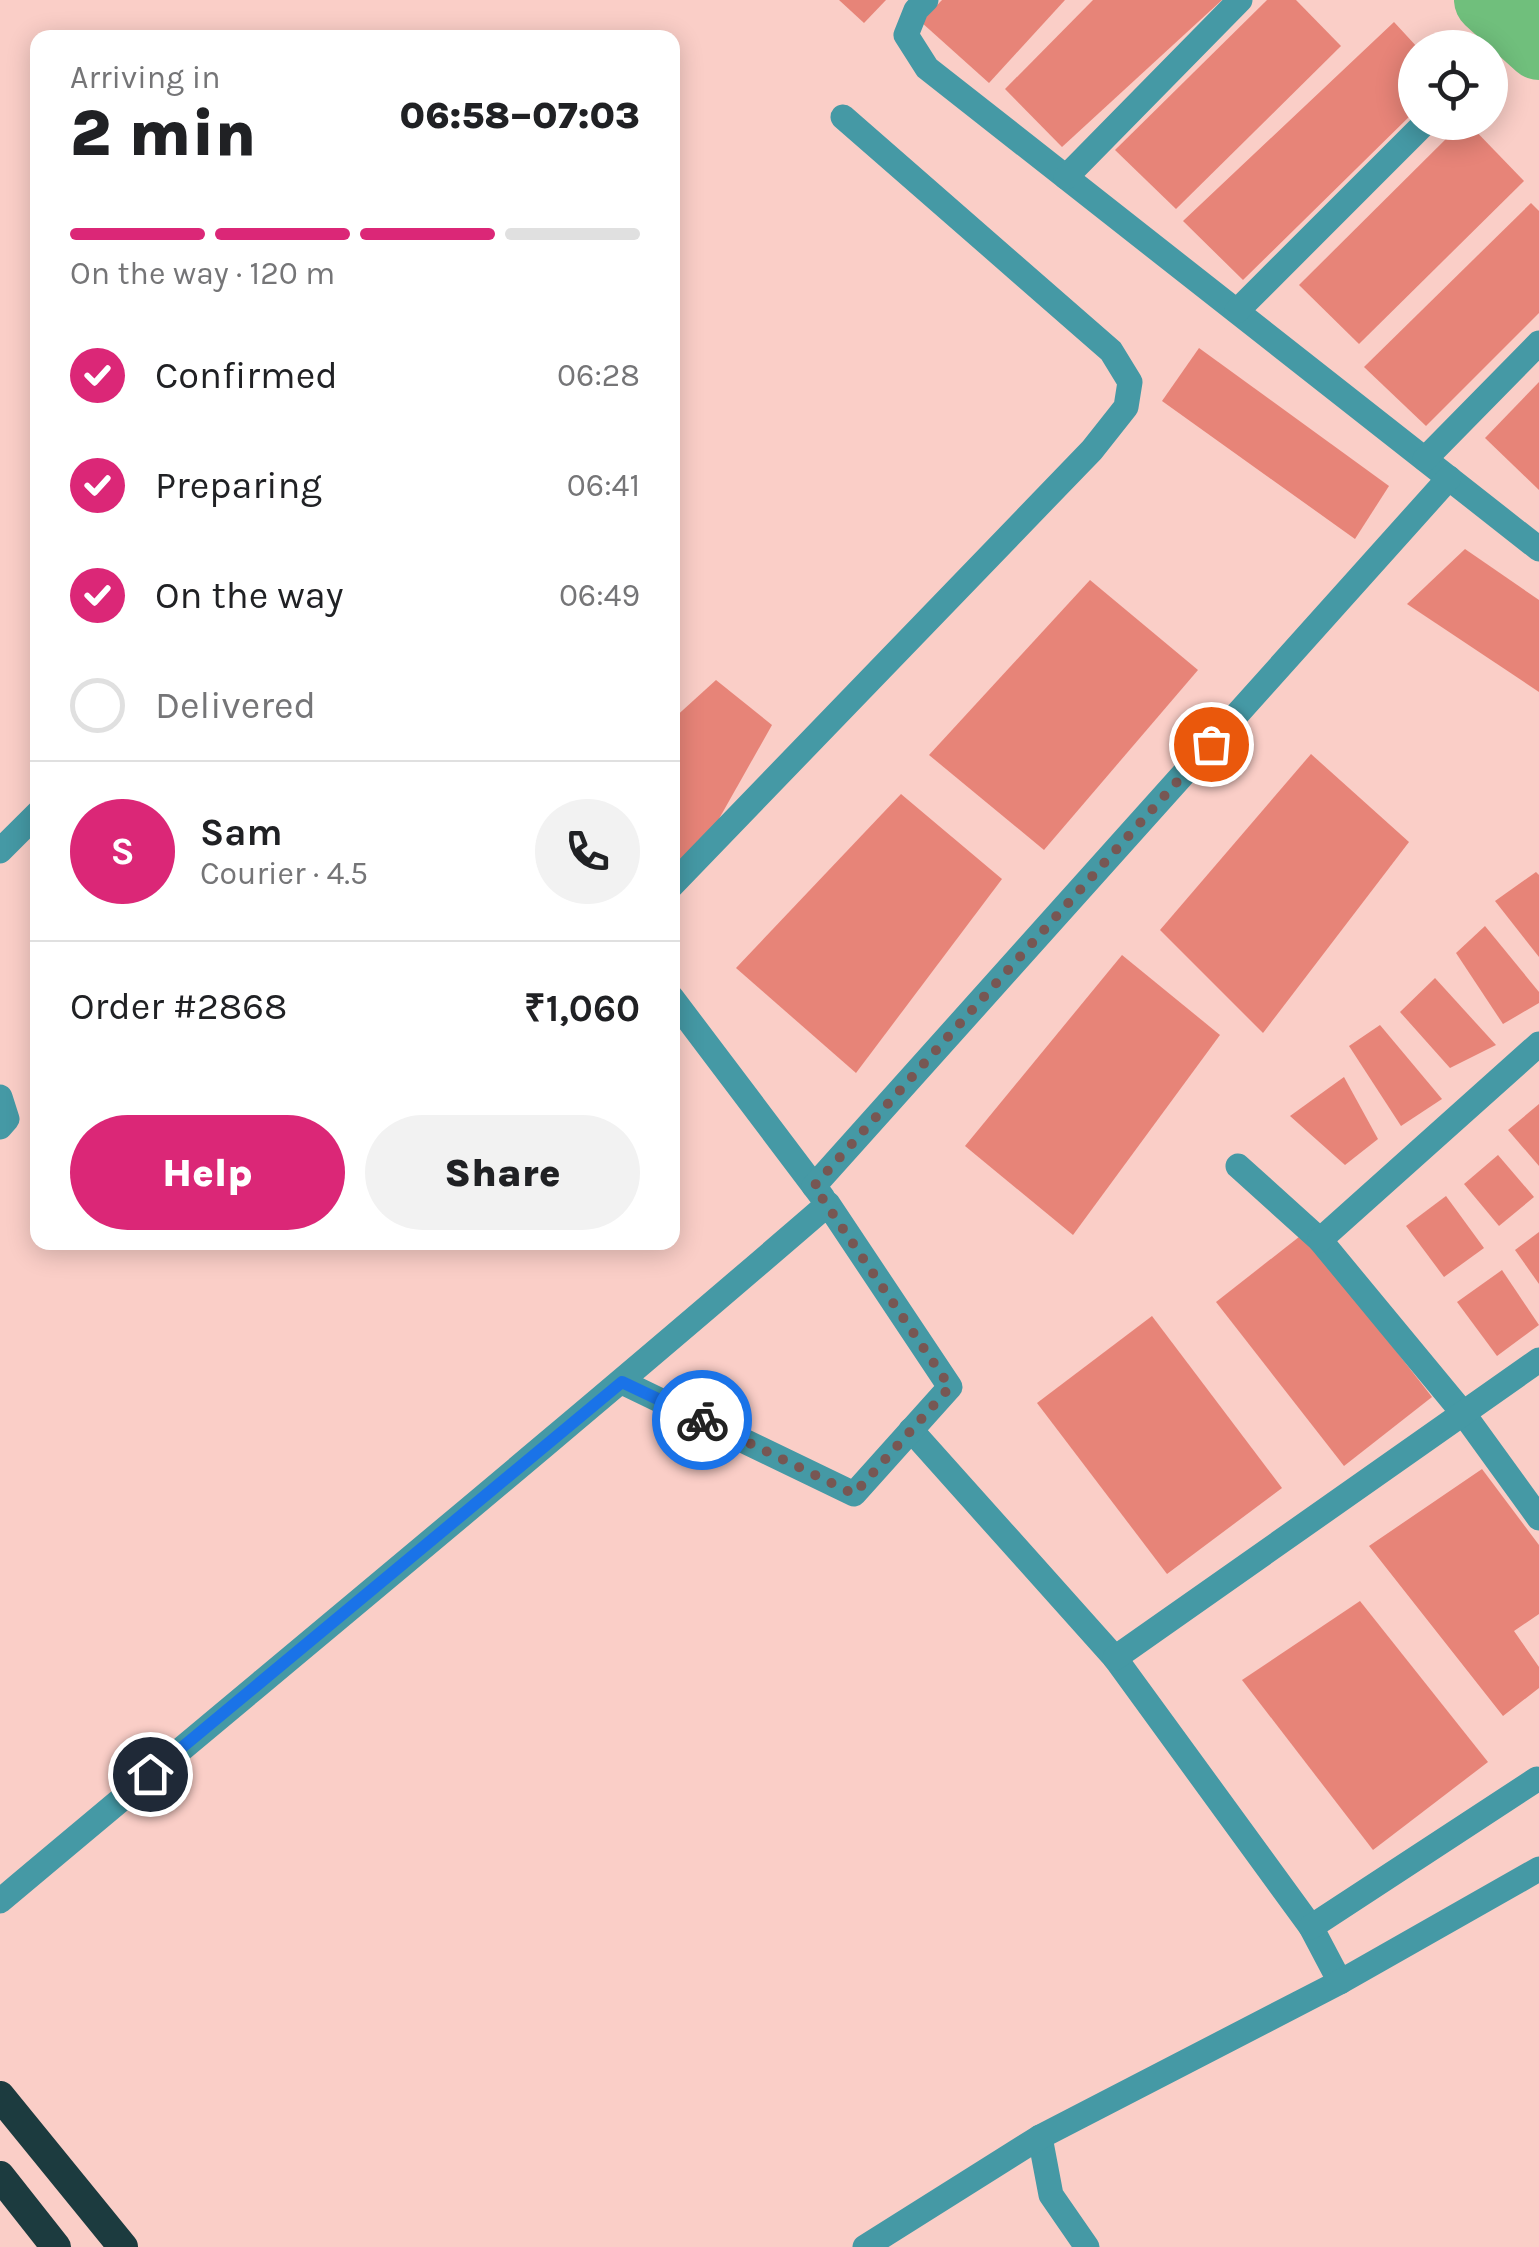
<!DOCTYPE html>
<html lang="en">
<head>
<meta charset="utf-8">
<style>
  body { margin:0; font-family:Karla,sans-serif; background:#f2f2f2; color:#202124; height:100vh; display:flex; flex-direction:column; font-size:38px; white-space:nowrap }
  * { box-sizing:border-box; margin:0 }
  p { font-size:32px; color:#757577 }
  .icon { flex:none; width:55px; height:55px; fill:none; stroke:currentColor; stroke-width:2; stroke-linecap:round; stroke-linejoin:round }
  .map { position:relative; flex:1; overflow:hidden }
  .details { position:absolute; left:30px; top:30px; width:650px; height:1220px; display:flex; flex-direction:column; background:#fff; border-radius:20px; box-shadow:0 5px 25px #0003 }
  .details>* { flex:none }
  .fabs { position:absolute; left:1398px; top:30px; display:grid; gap:20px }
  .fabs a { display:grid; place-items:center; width:110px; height:110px; border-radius:50%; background:#fff; box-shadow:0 5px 25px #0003; font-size:50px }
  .pin { position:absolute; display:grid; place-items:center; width:85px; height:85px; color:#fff; margin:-42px; border:5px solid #fff; border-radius:50%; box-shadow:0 2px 10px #0007 }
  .courier { position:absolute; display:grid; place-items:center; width:100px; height:100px; margin:-50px; border:8px solid #1a73e8; border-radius:50%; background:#fff; color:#222; box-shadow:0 2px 12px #0007 }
  .summary em { font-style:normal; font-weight:800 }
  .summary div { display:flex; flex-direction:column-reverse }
  .summary { display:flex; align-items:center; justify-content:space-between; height:170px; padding:0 40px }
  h1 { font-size:65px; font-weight:800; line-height:75px }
  .bar { display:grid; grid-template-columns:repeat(4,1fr); gap:15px 10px; align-content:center; height:120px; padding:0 40px }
  .bar i { height:12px; border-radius:8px; background:#e0e0e0 }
  .bar .active { background:#db2777 }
  .bar p { grid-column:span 4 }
  .line { display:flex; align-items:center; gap:25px; padding:0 40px; border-top:2px solid #e0e0e0 }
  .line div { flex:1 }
  .round { display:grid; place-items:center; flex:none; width:105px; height:105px; border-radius:52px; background:#f2f2f2 }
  ol { padding:0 40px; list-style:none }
  li { display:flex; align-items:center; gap:30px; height:110px }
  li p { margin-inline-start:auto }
  li .icon { padding:10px; border-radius:50%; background:#db2777; color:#fff; stroke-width:4 }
  li:last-child { color:#757577 }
  li i { width:55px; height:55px; border:5px solid #e0e0e0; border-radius:50% }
  .primary-button { display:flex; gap:20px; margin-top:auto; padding:20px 40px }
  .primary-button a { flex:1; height:115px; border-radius:60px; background:#db2777; color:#fff; font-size:40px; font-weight:800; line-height:115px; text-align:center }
  .primary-button a+a { background:#f2f2f2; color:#202124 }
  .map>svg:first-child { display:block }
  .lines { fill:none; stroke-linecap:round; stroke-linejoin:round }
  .river { stroke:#70bf7c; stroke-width:68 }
  .building { fill:#e78478 }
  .minor { stroke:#4599a5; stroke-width:25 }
  .highway { stroke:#1c3b3f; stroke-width:30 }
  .done { stroke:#775753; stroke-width:10; stroke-dasharray:0 18 }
  .route { stroke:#1a73e8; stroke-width:12 }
</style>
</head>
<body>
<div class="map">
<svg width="1539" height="2247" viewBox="0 0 1539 2247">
  <rect width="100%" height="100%" fill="#facec7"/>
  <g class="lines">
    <path class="river" d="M1488,0l51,46"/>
  </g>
  <g class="building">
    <path d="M839,0h47l-22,23z"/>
    <path d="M942,0h123l-76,83 -68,-61z"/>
    <path d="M1093,0h129l-160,147 -57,-58z"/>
    <path d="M1267,0h29l45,46 -165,163 -61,-59z"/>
    <path d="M1394,22l24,26h-3v63l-172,169 -60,-59z"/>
    <path d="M1463,122h4l57,59 -165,163 -60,-59z"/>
    <path d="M1531,203l8,8v102l-113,113 -62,-59z"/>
    <path d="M1199,348l190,138 -34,53 -193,-138z"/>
    <path d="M1539,382v108l-54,-52z"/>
    <path d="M1465,549l74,51v92l-132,-88z"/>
    <path d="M1090,580l108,90 -154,180 -115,-95z"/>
    <path d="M716,680l56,45 -100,177v-182z"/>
    <path d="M1311,754l98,88 -146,191 -103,-103z"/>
    <path d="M901,794l101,85 -146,194 -120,-105z"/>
    <path d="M1536,872l3,3v82l-44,-56z"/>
    <path d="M1485,926l54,66v11l-36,21 -47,-71z"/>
    <path d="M1122,955l98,80 -147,200 -108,-89z"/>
    <path d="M1435,978l61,67 -46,23 -50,-56z"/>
    <path d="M1380,1025l62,74 -41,27 -52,-80z"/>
    <path d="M1344,1077l34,62 -33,26 -55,-49z"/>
    <path d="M1539,1104v62l-31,-36z"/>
    <path d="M1498,1155l36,42 -35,29 -35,-42z"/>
    <path d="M1446,1196l38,52 -40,29 -38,-51z"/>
    <path d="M1539,1232v52l-24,-34z"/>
    <path d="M1304,1233l128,164 -88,69 -128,-164z"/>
    <path d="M1502,1270l37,55 -42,31 -40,-54z"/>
    <path d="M1152,1316l130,172 -115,86 -130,-171z"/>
    <path d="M1482,1469l57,76v69l-25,17 25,36v21l-36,28 -134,-170z"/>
    <path d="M1360,1601l128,161 -115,88 -131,-170z"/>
  </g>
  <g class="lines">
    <g class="minor">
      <path d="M926,0l-10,10 -10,25 21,33 612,481"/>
      <path d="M1066,177l174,-177"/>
      <path d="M1237,311l189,-189"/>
      <path d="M1425,459l114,-116"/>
      <path d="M0,851l38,-38"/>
      <path d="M672,885l420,-435 34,-43 4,-25 -19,-31 -268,-234"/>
      <path d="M672,998l151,200"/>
      <path d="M0,1097l7,22 -7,8"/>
      <path d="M1238,1166l82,74 143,173 76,105"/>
      <path d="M814,1186l635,-708"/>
      <path d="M1320,1240l219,-196"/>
      <path d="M911,1430l204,228 196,269 29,55"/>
      <path d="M1115,1658l424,-298"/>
      <path d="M0,1901c276,-232 555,-461 828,-697l122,183 -96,107 -232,-112"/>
      <path d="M1311,1927l226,-148"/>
      <path d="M1040,2137l11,58 36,52"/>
      <path d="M865,2247l175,-110 300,-155 199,-113"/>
    </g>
    <g class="highway">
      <path d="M0,2096l123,151"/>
      <path d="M0,2176l56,71"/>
    </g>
  </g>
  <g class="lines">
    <path class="done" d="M702,1420l152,74 96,-107 -136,-201 397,-442"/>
    <path class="route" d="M150,1774l472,-392 80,38"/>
  </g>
</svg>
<div class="fabs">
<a><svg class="icon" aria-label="locate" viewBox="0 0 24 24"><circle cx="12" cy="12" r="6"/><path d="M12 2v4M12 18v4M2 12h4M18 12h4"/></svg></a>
</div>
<div class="pin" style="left:1211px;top:744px;background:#ea580c"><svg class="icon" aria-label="bag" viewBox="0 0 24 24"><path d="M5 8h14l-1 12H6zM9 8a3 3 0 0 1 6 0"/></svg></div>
<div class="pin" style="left:150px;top:1774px;background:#1f2937"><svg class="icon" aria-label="home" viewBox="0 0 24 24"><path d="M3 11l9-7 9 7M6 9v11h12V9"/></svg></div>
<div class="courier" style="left:702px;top:1420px"><svg class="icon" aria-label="bike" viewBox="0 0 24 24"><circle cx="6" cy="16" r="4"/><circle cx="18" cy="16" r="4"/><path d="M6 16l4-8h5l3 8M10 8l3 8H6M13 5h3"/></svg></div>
<section class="details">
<div class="summary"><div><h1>2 min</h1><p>Arriving in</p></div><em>06:58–07:03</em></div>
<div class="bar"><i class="active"></i><i class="active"></i><i class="active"></i><i></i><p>On the way · 120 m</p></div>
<ol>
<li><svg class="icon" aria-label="check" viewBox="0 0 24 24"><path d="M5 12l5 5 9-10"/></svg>Confirmed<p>06:28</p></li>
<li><svg class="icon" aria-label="check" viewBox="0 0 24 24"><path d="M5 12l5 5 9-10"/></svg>Preparing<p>06:41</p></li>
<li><svg class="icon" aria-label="check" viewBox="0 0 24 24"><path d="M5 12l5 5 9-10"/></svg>On the way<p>06:49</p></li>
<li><i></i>Delivered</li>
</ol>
<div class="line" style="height:180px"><b class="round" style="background:#db2777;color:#fff">S</b><div><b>Sam</b><p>Courier · 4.5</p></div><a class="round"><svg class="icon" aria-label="phone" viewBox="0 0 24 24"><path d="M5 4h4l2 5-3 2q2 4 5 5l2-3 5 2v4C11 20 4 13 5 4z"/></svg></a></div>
<div class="line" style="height:130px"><div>Order #2868</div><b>₹1,060</b></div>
<div class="primary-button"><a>Help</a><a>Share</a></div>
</section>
</div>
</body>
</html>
